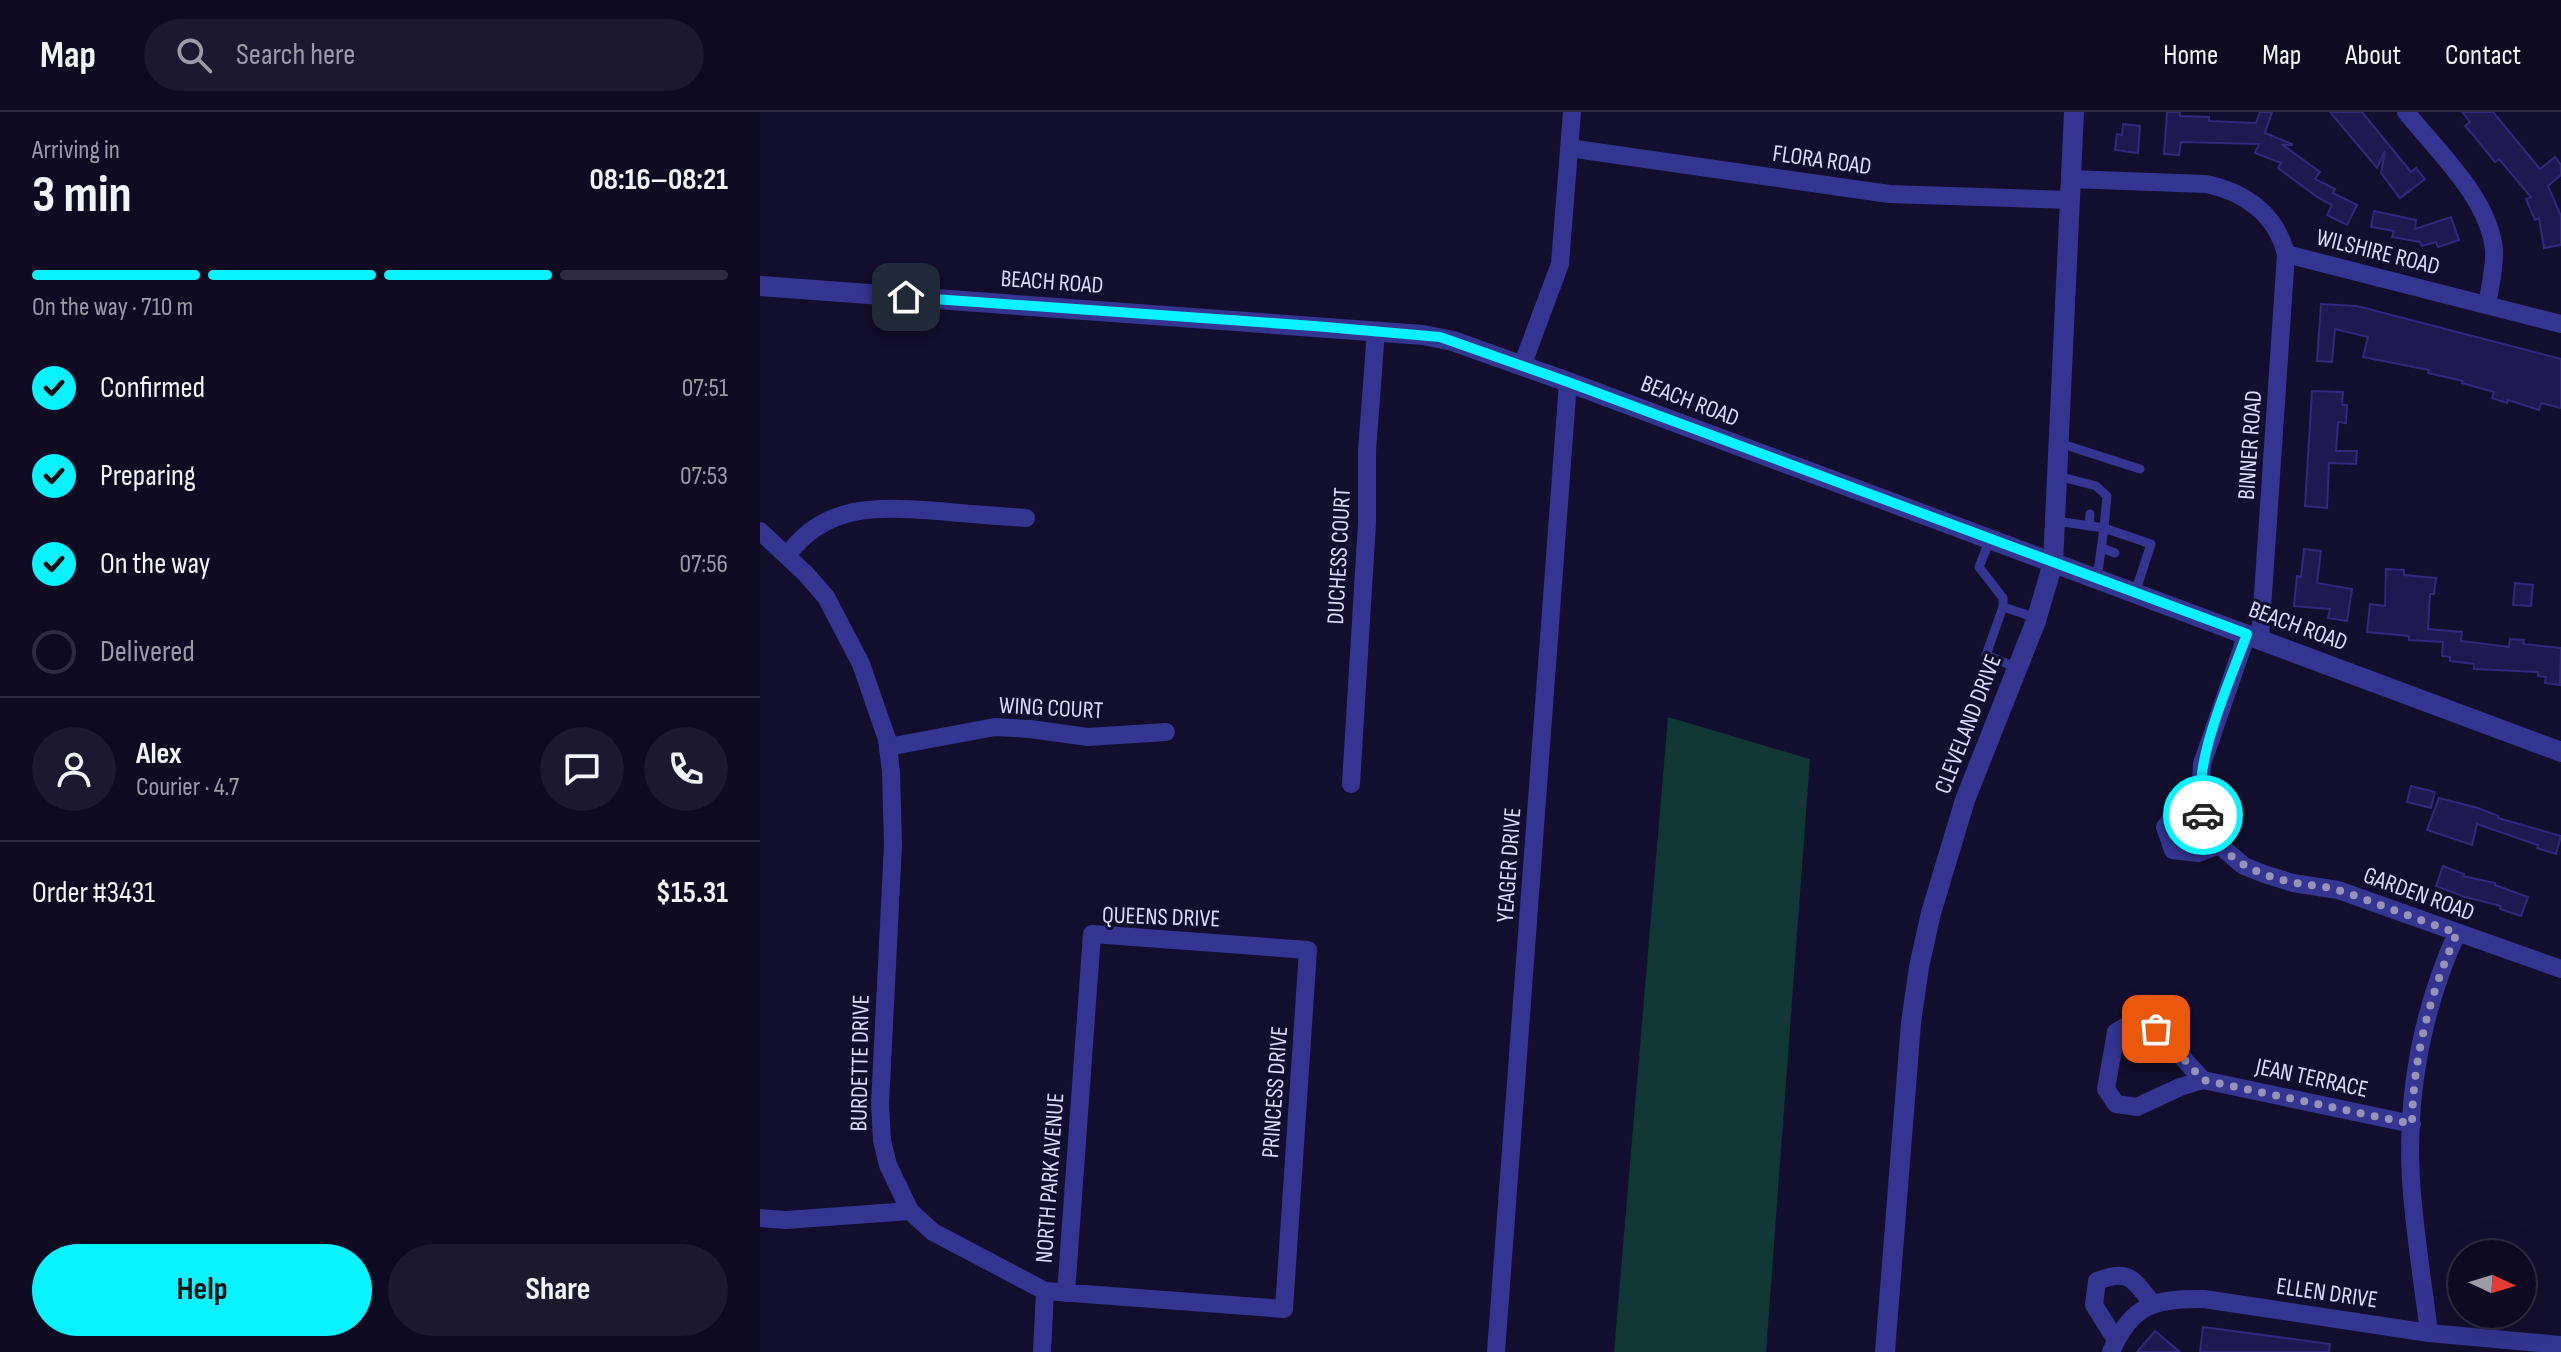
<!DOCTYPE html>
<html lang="en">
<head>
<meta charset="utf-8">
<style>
  body { margin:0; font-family:"Sofia Sans Condensed",sans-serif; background:#1c182f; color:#f1f3f6; height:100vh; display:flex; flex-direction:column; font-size:30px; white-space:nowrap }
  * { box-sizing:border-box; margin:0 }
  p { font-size:26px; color:#9b9aa5 }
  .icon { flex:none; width:44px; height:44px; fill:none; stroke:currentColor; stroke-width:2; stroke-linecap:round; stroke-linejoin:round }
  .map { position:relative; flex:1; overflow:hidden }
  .side { display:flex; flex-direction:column; background:#0e0a22; width:760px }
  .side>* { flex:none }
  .needle { width:52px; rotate:94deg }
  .tools { position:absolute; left:1688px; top:1128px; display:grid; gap:16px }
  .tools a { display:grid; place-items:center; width:88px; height:88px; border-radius:50%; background:#0e0a22; box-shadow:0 8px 32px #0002,0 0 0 2px #2e2b40; font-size:40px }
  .pin { position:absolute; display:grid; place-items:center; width:68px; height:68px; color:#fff; margin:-34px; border-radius:16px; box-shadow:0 4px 12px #0006 }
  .courier { position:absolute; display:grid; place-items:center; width:80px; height:80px; margin:-40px; border:6px solid #06f3ff; border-radius:50%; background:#fff; color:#222; box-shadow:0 2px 10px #0007 }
  .headline em { font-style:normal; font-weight:700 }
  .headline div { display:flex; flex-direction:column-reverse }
  .headline { display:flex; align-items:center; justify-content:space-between; height:136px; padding:0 32px }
  h1 { font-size:52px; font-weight:700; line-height:60px }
  .bar { display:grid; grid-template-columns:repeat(4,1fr); gap:12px 8px; align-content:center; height:96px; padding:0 32px }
  .bar i { height:10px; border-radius:6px; background:#2e2b40 }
  .bar .selected { background:#06f3ff }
  .bar p { grid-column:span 4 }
  .line { display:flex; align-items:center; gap:20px; padding:0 32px; border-top:2px solid #2e2b40 }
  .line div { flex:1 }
  .round { display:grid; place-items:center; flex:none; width:84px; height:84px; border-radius:42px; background:#1c182f }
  ol { padding:0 32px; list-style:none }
  li { display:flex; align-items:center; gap:24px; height:88px }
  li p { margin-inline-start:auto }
  li .icon { padding:8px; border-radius:50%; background:#06f3ff; color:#111; stroke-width:4 }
  li:last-child { color:#9b9aa5 }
  li i { width:44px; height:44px; border:4px solid #2e2b40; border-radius:50% }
  .action { display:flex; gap:16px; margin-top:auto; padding:16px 32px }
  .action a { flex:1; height:92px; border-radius:48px; background:#06f3ff; color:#111; font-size:32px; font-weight:700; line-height:92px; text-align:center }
  .action a+a { background:#1c182f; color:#f1f3f6 }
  header { display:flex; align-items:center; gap:48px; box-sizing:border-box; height:112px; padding:0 40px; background:#0e0a22; border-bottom:2px solid #2e2b40 }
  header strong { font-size:38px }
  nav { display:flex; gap:44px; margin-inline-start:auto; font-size:28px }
  .search { width:560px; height:72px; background:#1c182f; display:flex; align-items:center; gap:20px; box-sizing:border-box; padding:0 28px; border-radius:44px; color:#9b9aa5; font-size:30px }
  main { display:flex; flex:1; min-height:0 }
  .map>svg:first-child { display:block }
  .green { fill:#103734 }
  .building { fill:#201850; stroke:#34277e; stroke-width:2 }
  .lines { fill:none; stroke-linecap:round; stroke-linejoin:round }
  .service { stroke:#343591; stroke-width:9 }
  .minor { stroke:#343591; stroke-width:18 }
  .tertiary { stroke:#343591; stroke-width:20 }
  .done { stroke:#9593b6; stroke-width:8; stroke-dasharray:0 14.4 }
  .route { stroke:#06f3ff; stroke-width:10 }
  .labels { text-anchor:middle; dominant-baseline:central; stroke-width:6; stroke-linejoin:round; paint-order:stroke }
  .street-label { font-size:24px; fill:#dcdaff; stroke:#120e2d }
</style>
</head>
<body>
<header>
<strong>Map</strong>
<div class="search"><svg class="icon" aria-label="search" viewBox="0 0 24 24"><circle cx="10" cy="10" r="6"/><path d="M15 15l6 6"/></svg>Search here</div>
<nav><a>Home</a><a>Map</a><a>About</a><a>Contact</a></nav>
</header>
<main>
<section class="side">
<div class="headline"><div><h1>3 min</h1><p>Arriving in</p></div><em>08:16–08:21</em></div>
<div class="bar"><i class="selected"></i><i class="selected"></i><i class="selected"></i><i></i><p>On the way · 710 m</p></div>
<ol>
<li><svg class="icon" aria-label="check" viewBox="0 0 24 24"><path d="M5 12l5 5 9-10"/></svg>Confirmed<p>07:51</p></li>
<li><svg class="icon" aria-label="check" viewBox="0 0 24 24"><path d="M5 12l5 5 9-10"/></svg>Preparing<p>07:53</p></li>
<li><svg class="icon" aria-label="check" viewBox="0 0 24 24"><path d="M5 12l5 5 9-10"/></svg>On the way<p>07:56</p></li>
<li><i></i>Delivered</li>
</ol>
<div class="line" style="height:144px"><a class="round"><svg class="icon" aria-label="person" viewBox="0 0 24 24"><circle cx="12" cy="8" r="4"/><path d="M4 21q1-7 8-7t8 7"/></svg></a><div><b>Alex</b><p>Courier · 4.7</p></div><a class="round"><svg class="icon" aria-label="chat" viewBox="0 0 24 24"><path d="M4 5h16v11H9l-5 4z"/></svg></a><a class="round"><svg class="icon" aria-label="phone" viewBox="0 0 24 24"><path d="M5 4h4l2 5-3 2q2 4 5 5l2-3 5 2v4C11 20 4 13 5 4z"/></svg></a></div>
<div class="line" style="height:104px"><div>Order #3431</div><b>$15.31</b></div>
<div class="action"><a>Help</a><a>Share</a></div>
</section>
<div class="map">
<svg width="1801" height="1240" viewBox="0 0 1801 1240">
  <rect width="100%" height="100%" fill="#120e2d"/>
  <path class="green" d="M908,605l142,42 -44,593h-152z"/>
  <g class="building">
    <path d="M1407,0h13v4l29,1v4l47,2 4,-11h12l-7,21 27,11v1h-9l37,27 -5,7 20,10 -2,4 24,12 -10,20 -20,-10 5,-10 -15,-8 -39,-29 3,-5 -26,-10 4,-9 -78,-2 -2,13 -15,-1z"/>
    <path d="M1570,0h32l49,60 5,-4 9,11 -25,19 -19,-25 4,-22 -8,17z"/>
    <path d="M1702,0h31l47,57 15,-12 6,8v10l-13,11 13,30v29l-17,3 -5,-30 -4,2 -9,-21 5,-2 -32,-38 -4,3 -21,-26 -9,-10 5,-4z"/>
    <path d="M1363,12l17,2 -2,27 -23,-3 2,-16 5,1z"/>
    <path d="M1614,99l42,9 -1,9 36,-12 8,23 -21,7 -2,-5 -14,4 -2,-4 -28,-5 2,-6 -23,-4z"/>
    <path d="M1561,192l36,2 204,53v49l-20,-5 -2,7 -31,-10 -1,3 -15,-5 2,-6 -32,-9 1,-2 -35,-8 1,-3 -66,-13 5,-20 -33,-8 -3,33 -15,-1z"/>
    <path d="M1552,279l31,1 -1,13h5l-1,18 -8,-1 -2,29h21l-1,13 -27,-1 -2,45 -22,-2z"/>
    <path d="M1544,437l17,2 -4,32 35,6 -5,32 -19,-3 2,-9 -36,-3 3,-30 4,1z"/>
    <path d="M1626,457l18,1v5l32,3 -2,16h-4l-2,35 34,3 -1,9 48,6 1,-8 14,1 -1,4 38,4 -1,37 -15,-2 1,-6 -8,-1v-4l-64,-3v-5l-24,-3v-4l-8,-1 1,-14 -34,-2v-4l-42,-4 3,-28 15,2z"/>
    <path d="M1755,471l18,2 -2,21 -18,-1z"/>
    <path d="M1651,674l24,6 -4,16 -24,-6z"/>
    <path d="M1679,686l39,10 21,8 -1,2 63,18 -5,18 -19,-6 1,-3 -61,-21 -5,21 -45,-15z"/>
    <path d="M1683,754l21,8 -1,2 32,7v2l33,12 -7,19 -21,-7 1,-3 -36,-9 -29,-11z"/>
    <path d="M1443,1215l127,17 -1,8h-129z"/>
    <path d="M1395,1219l25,21h-43z"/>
  </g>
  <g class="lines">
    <g class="service">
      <path d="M1299,331l81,26"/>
      <path d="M1296,409l48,7 3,-32 -11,-10 -38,-10"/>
      <path d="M1329,414l1,-12"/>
      <path d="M1230,427l-11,28 24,31v9l-17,48 32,13"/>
      <path d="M1342,436l13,5"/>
      <path d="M1337,467l7,-51 47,16 -16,49"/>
      <path d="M1243,495l34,11"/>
    </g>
    <g class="minor">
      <path d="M1646,0c31,39 83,86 88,138 1,17 -4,37 -7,55"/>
      <path d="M809,36l320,46 180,6"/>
      <path d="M1310,67l136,5c39,8 70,30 80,70l275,70"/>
      <path d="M762,254l38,-102 12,-152"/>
      <path d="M0,419l45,42 21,24 35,67 26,75 4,33 2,73 -13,259 2,36 6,25 22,46 23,21 112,59 239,18 24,-359 -216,-16 -26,359"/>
      <path d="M27,444c38,-54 93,-49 152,-45 29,3 58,5 87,7"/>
      <path d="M1487,522l-45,130 -2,38 5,20 14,23 25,21 20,8 29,9 45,7 223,79"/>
      <path d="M1500,527l26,-385"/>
      <path d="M128,635l107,-20 35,2 58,8 78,-5"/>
      <path d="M591,672l16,-261v-72l9,-120"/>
      <path d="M1440,690l-20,7 -15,18 8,23 25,3 21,-8"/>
      <path d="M1443,968l-23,7 -43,20 -21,-3 -10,-15 10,-57 19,-11 21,8 47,51 209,44"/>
      <path d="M0,1106l26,2 124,-9"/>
      <path d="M1669,1221c-6,-51 -15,-102 -18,-154 -5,-84 11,-169 46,-246"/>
      <path d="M1356,1228l-22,-35 3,-24c34,-13 36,-1 56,23"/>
      <path d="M282,1240l3,-61"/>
      <path d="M736,1240l72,-970"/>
      <path d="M1351,1240c20,-47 44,-54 93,-53l225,34 132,12"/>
    </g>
    <g class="tertiary">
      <path d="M0,174l663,49 30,6 115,41 993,370"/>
      <path d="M1125,1240l26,-329 8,-56 12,-54 34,-113 71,-179 17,-58 21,-451"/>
    </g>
  </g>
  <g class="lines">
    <path class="done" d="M1396,917l47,51 209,44c1,-67 18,-130 45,-191 -39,-13 -77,-29 -116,-42 -17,-6 -33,-5 -49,-9 -38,-7 -78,-28 -89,-67"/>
    <path class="route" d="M146,185l408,29 126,11 128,45 679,252c-17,48 -57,132 -44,181"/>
  </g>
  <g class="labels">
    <g class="street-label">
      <text transform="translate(1062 48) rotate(8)">FLORA ROAD</text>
      <text transform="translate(1618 140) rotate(14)">WILSHIRE ROAD</text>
      <text transform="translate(292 170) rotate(4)">BEACH ROAD</text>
      <text transform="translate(930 289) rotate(21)">BEACH ROAD</text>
      <text transform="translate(1490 333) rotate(-86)">BINNER ROAD</text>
      <text transform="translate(579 444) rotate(-87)">DUCHESS COURT</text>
      <text transform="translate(1538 514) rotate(20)">BEACH ROAD</text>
      <text transform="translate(291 596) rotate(3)">WING COURT</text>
      <text transform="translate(1208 612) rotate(-69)">CLEVELAND DRIVE</text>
      <text transform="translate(749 753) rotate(-86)">YEAGER DRIVE</text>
      <text transform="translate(1659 782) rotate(20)">GARDEN ROAD</text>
      <text transform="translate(401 805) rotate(2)">QUEENS DRIVE</text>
      <text transform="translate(100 951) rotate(-89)">BURDETTE DRIVE</text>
      <text transform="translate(1552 966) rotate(12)">JEAN TERRACE</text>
      <text transform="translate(515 980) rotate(-86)">PRINCESS DRIVE</text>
      <text transform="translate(290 1066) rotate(-86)">NORTH PARK AVENUE</text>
      <text transform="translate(1567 1181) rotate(8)">ELLEN DRIVE</text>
    </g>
  </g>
</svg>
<div class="tools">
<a><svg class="needle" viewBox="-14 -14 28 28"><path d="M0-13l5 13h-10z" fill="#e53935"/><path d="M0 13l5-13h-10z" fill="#9b9aa5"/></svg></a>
</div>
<div class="pin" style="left:1396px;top:917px;background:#ea580c"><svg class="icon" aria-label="bag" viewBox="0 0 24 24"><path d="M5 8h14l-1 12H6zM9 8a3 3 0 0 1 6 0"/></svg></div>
<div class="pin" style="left:146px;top:185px;background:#1f2937"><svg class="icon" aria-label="home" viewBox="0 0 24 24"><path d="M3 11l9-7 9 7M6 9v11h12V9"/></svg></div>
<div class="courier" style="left:1443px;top:703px"><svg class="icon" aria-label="car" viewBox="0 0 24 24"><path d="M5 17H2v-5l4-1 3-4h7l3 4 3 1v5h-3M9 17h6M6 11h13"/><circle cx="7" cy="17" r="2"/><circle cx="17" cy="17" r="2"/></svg></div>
</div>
</main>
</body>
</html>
